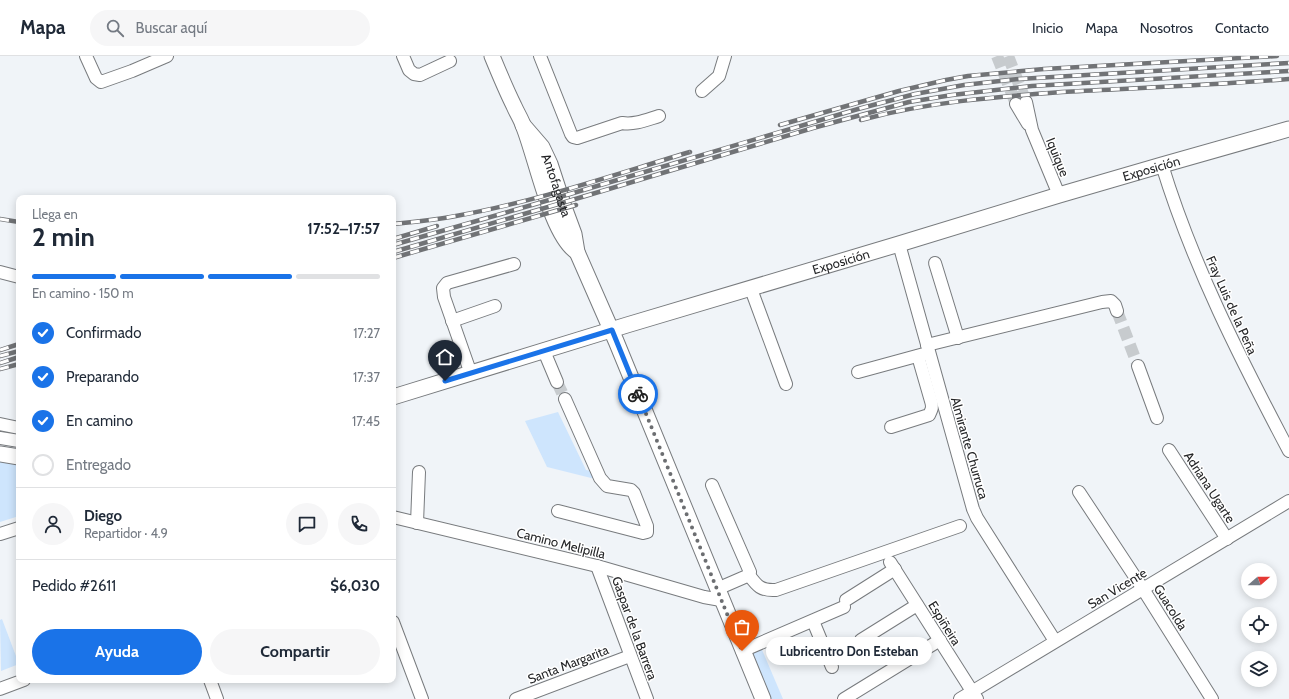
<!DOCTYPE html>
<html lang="es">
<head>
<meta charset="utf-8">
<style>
  body { margin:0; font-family:Cabin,sans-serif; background:#f6f6f7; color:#1f2937; height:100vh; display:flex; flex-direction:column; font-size:15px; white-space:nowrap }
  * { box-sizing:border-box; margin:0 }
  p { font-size:13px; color:#747a83 }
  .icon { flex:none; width:22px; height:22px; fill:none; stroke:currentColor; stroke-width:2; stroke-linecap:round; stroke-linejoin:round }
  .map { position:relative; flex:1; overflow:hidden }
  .sheet { position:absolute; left:16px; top:139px; width:380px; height:488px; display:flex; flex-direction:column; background:#fff; border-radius:8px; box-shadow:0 2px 10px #0003 }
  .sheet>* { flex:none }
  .needle { width:26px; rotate:70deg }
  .tools { position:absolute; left:1241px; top:507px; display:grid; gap:8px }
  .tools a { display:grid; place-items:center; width:36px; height:36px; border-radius:50%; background:#fff; box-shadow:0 2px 10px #0003; font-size:20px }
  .pin { position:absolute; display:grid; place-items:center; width:34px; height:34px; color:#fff; margin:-41px -17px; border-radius:50% 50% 50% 0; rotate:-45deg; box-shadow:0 0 4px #0007 }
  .pin .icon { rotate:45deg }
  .courier { position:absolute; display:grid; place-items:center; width:40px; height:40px; margin:-20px; border:3px solid #1a73e8; border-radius:50%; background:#fff; color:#222; box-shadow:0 1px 5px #0007 }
  .bubble { position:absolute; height:28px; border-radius:14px; background:#fff; box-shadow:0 2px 10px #0003; font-size:13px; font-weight:800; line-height:28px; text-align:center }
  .head em { font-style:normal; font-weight:800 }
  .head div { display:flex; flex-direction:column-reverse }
  .head { display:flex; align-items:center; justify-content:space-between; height:68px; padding:0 16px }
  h1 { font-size:26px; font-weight:800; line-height:30px }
  .bar { display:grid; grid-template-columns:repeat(4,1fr); gap:6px 4px; align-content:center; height:48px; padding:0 16px }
  .bar i { height:5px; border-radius:3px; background:#e0e1e3 }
  .bar .on { background:#1a73e8 }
  .bar p { grid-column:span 4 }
  .line { display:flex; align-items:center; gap:10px; padding:0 16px; border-top:1px solid #e0e1e3 }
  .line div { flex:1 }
  .round { display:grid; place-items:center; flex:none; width:42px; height:42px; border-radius:21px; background:#f6f6f7 }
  ol { padding:0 16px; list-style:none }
  li { display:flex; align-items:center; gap:12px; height:44px }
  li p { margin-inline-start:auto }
  li .icon { padding:4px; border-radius:50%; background:#1a73e8; color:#fff; stroke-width:4 }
  li:last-child { color:#747a83 }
  li i { width:22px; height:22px; border:2px solid #e0e1e3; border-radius:50% }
  .button { display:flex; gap:8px; margin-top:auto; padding:8px 16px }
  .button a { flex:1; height:46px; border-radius:24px; background:#1a73e8; color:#fff; font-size:16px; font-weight:800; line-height:46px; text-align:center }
  .button a+a { background:#f6f6f7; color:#1f2937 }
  header { display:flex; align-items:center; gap:24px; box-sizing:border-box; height:56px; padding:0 20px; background:#fff; border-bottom:1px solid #e0e1e3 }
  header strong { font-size:19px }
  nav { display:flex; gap:22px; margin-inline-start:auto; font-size:14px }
  .search { width:280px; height:36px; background:#f6f6f7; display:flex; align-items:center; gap:10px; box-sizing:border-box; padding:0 14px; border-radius:22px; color:#747a83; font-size:15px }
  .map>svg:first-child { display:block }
  .green { fill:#cee5fd }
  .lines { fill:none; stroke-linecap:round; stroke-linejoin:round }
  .minor-tunnel { stroke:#c7cbce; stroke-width:12; stroke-dasharray:12 6; stroke-linecap:butt }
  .minor-casing { stroke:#787b7e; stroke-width:14 }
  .major-casing { stroke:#787b7e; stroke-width:17 }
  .minor { stroke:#fff; stroke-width:12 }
  .major { stroke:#fff; stroke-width:15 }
  .rail-casing { stroke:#717376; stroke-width:4.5 }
  .rail { stroke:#fff; stroke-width:3; stroke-dasharray:9; stroke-linecap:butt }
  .done { stroke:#6c6e71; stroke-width:4; stroke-dasharray:0 7.2 }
  .route { stroke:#1a73e8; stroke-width:5 }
  .labels { text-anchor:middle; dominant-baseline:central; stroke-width:3; stroke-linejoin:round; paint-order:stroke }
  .street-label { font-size:13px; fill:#252628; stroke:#fff }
</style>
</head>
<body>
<header>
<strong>Mapa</strong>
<div class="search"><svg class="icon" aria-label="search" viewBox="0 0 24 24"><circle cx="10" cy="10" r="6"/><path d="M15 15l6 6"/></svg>Buscar aquí</div>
<nav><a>Inicio</a><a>Mapa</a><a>Nosotros</a><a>Contacto</a></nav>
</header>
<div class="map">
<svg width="1289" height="643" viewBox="0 0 1289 643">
  <rect width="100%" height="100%" fill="#f0f4f8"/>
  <g class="green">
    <path d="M558,356l28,58 6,1 3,8 -48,-12 -22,-46z"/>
    <path d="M0,404l19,3v53l-19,6z"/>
    <path d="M2,563l17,45 -18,7 -1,-51z"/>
    <path d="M760,589l23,54h-14l-20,-49z"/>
  </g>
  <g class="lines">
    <g class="minor-tunnel">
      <path d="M997,0l19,48"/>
      <path d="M1008,0l18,46"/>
      <path d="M1117,255l21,55"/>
      <path d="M557,326l8,17"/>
    </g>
    <defs>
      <g id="minor">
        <path d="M86,0l10,22 5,4 31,-11 35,-15"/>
        <path d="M403,0l6,14 5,4 6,1 30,-14"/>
        <path d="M540,0l31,78 2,3 4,1 45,-15c13,2 24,-3 37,-7"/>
        <path d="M702,35l17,-15 6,-20"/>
        <path d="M1026,46l6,28 27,65"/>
        <path d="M1016,48l12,20"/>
        <path d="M1162,109c31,101 78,193 127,286"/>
        <path d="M899,188l74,265 4,9 78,123"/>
        <path d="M935,207l23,75"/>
        <path d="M0,216l19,5"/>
        <path d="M751,233l35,95"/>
        <path d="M452,265l43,-15"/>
        <path d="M927,289l175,-43 9,-1 4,4 2,6"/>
        <path d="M544,295l13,31"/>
        <path d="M1138,310l19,52"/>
        <path d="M858,316l66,-18"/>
        <path d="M471,318l-27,-77 -1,-9 4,-5 67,-19"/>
        <path d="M0,368l19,4"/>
        <path d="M891,371l38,-12c3,-6 4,-8 2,-14l-13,-45"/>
        <path d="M0,382l19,3"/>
        <path d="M1169,394l58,89"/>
        <path d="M712,429l38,87 -3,4 -30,13"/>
        <path d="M1079,436l64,97 69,110"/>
        <path d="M558,455l85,22 4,-1v-6l-13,-33 -3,-3 -24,-4 -7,-8 -35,-79"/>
        <path d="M393,461l204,49 107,31 17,3"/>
        <path d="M417,467l2,-51"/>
        <path d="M0,478l19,-6"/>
        <path d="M890,506l87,137"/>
        <path d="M597,510l50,133"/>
        <path d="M749,519c8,11 12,16 27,15l184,-64"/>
        <path d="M846,544l49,-31"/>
        <path d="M813,565l19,46"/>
        <path d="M393,566l29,77"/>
        <path d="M861,584l56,-35"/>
        <path d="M742,595l102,-44"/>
        <path d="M210,624l7,19"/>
        <path d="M0,633l24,-9"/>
        <path d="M516,643l114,-43"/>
        <path d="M844,643l96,-59"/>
        <path d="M960,643l329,-198"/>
      </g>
      <g id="major">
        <path d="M492,0c7,17 14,34 22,50 3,7 7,13 9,19 13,31 28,111 54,127"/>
        <path id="s1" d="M523,69l19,22 8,17 14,43 10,27 3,18 39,89 147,358"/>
        <path id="s2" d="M393,341l234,-72 272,-81 160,-49 103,-30 127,-36"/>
        <path d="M0,398l19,3"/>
      </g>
    </defs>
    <use href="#minor" class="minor-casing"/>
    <use href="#major" class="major-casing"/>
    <use href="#minor" class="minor"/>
    <use href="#major" class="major"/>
    <defs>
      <g id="rail">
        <path d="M861,64c66,-18 133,-23 201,-28 76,-4 151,-7 227,-13"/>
        <path d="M780,69l119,-34 47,-11 22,-4 76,-7 233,-13"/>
        <path d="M0,163l19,3"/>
        <path d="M393,168c21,-2 42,-4 63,-8 79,-14 157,-41 234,-64"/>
        <path d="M393,183l44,-13"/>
        <path d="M393,189l177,-51 288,-85 57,-15 49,-9 55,-6 270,-16"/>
        <path d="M393,196l179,-52 241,-72 96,-26 43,-7 80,-9 257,-15"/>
        <path d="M393,202l183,-53"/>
        <path d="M0,294l19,-6"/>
        <path d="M0,300l19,-5"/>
        <path d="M0,307l19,-6"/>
        <path d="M0,313l19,-5"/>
      </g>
    </defs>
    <use href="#rail" class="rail-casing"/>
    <use href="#rail" class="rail"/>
  </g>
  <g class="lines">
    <path class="done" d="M638,338l104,257"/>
    <path class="route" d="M445,325l167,-51 26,64"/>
  </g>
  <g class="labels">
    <g class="street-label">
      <text transform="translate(1058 101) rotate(68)">Iquique</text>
      <text stroke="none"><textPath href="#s2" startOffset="792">Exposición</textPath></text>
      <text stroke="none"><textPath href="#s1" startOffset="70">Antofagasta</textPath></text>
      <text stroke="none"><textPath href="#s2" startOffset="468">Exposición</textPath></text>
      <text transform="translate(1232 249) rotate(66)">Fray Luis de la Peña</text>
      <text transform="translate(970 392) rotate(74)">Almirante Churruca</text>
      <text transform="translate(1210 431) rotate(57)">Adriana Ugarte</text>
      <text transform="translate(561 487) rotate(14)">Camino Melipilla</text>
      <text transform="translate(1117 532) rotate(-31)">San Vicente</text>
      <text transform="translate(1171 551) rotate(58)">Guacolda</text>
      <text transform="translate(945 567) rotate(58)">Espiñeira</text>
      <text transform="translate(635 572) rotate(70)">Gaspar de la Barrera</text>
      <text transform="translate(568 608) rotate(-21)">Santa Margarita</text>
    </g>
  </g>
</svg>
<div class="tools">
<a><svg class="needle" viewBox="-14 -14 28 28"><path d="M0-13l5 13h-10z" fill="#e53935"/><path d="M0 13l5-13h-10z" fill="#747a83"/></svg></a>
<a><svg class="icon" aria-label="locate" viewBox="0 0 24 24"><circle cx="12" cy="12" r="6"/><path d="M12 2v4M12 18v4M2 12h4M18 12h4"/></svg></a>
<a><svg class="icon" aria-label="layers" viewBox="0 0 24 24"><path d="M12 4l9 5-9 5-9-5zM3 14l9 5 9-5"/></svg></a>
</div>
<div class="pin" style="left:742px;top:595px;background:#ea580c"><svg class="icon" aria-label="bag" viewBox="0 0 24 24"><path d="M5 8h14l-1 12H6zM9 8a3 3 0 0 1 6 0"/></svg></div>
<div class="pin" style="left:445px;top:325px;background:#1f2937"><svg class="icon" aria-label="home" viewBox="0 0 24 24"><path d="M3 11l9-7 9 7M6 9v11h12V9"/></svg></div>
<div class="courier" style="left:638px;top:338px"><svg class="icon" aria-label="bike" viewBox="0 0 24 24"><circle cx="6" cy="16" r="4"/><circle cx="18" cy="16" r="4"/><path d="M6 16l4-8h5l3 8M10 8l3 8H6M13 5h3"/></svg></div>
<div class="bubble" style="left:766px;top:581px;width:166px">Lubricentro Don Esteban</div>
<section class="sheet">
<div class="head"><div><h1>2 min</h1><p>Llega en</p></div><em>17:52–17:57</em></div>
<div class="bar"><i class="on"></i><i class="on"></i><i class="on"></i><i></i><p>En camino · 150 m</p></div>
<ol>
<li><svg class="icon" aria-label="check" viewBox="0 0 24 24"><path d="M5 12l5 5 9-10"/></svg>Confirmado<p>17:27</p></li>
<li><svg class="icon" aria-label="check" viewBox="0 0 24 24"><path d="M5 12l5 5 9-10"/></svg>Preparando<p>17:37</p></li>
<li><svg class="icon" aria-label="check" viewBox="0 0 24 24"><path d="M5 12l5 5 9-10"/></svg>En camino<p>17:45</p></li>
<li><i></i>Entregado</li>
</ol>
<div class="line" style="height:72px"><a class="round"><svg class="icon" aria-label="person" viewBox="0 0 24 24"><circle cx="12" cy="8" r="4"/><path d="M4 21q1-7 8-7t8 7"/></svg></a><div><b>Diego</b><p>Repartidor · 4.9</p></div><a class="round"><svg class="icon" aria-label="chat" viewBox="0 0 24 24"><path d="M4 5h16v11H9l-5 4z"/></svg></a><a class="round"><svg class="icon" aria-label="phone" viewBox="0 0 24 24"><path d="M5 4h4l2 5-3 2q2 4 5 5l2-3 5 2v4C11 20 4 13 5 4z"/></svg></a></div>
<div class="line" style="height:52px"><div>Pedido #2611</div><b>$6,030</b></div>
<div class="button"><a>Ayuda</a><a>Compartir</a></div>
</section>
</div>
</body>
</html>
